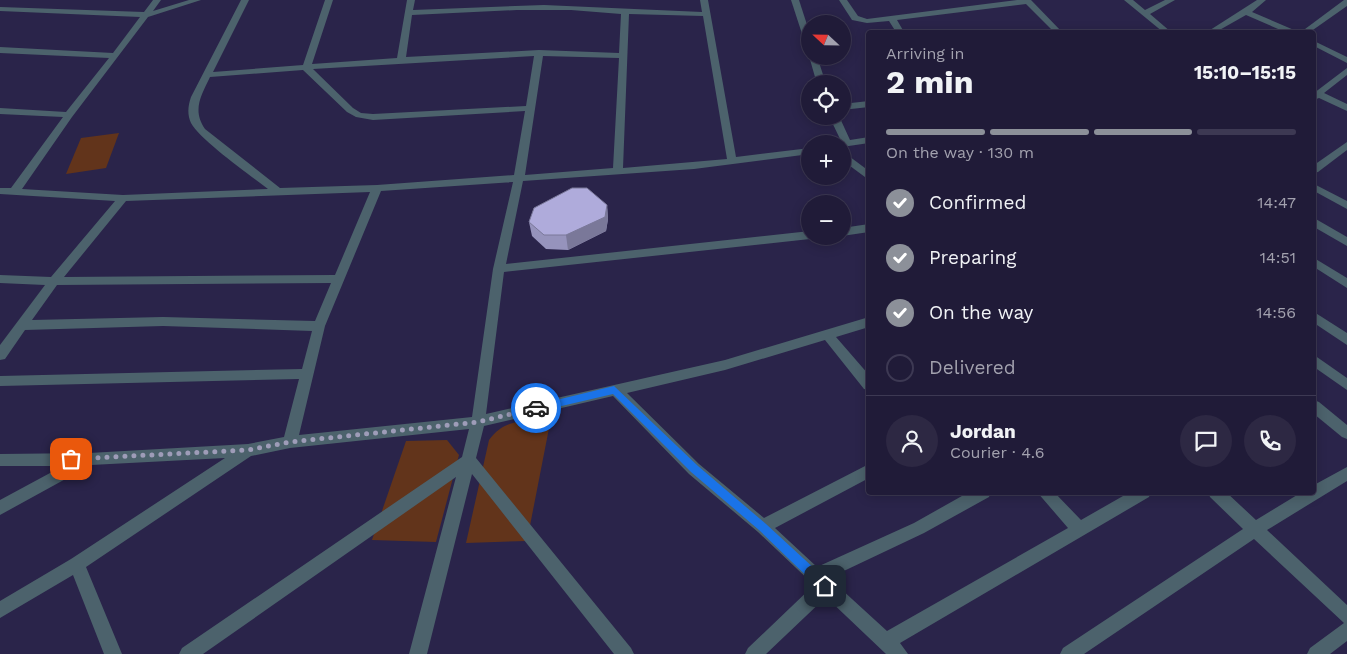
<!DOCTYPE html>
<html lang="en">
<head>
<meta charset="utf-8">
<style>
  body { margin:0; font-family:"Work Sans",sans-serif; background:#2d2843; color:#f1f3f6; height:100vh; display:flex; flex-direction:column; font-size:19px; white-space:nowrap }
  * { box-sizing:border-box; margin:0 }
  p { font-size:16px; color:#a2a1ae }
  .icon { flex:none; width:28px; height:28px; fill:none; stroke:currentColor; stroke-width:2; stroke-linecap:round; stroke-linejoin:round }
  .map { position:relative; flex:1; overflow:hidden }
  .details { position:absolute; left:866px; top:30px; width:450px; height:465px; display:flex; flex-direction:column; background:#201b38; border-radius:5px; box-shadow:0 2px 12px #0003,0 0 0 1px #3d3953 }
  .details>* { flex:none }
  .needle { width:32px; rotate:292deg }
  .controls { position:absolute; left:801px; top:15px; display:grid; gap:10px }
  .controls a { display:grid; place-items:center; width:50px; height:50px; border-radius:50%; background:#201b38; box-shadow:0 2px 12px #0003,0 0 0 1px #3d3953; font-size:25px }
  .pin { position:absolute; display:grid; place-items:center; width:42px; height:42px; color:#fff; margin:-21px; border-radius:10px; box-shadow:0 2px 8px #0006 }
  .courier { position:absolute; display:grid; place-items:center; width:50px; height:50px; margin:-25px; border:4px solid #1a73e8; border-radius:50%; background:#fff; color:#222; box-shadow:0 1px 6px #0007 }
  .head em { font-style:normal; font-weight:700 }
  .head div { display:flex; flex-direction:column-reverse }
  .head { display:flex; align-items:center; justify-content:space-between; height:85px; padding:0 20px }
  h1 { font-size:32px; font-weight:700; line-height:38px }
  .bar { display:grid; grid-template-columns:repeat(4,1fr); gap:8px 5px; align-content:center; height:60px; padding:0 20px }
  .bar i { height:6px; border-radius:4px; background:#3d3953 }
  .bar .active { background:#8c9099 }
  .bar p { grid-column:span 4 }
  .line { display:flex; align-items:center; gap:12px; padding:0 20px; border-top:1px solid #3d3953 }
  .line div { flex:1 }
  .round { display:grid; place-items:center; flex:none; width:52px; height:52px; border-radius:26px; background:#2d2843 }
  ol { padding:0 20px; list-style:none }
  li { display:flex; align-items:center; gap:15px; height:55px }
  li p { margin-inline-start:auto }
  li .icon { padding:5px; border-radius:50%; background:#8c9099; color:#fff; stroke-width:4 }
  li:last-child { color:#a2a1ae }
  li i { width:28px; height:28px; border:2px solid #3d3953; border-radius:50% }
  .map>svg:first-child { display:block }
  .green { fill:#62341b }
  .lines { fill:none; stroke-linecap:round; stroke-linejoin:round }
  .minor { fill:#4c626c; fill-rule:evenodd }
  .wall { fill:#9693bc }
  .shaded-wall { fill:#7a7899 }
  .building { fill:#afabdb; stroke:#7a7899 }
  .route { fill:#1a73e8 }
  .done { stroke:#9e9cb8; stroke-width:5; stroke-dasharray:0 9 }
</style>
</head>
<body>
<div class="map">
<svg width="1347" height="654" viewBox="0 0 1347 654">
  <rect width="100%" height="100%" fill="#2a244a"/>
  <g class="green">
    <path d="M119,133l-13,35 -40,6 15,-36z"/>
    <path d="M551,418l-24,123 -61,2 23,-103c16,-22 37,-19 62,-22z"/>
    <path d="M447,440l12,15 -23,87 -64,-2 34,-99z"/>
  </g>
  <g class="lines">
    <g class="minor">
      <path d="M153,0h8l-8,11 36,-11h12l-53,17 -76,100 -50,72 101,6 145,-6c-18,-14 -68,-49 -77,-66 -4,-9 -3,-17 0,-26l50,-97h8l-36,72 90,-7 22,-65h8l-21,64 85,-6 10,-58h8l-2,10 131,-5 158,7 -2,-12h8l28,157 74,-9v6l-116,15 -171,12 -17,83 304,-33v5h5l-5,3 -306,33 -18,142 239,-54 144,-43v10l-33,10 33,38v15l-5,-1 -39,-49 -100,30 -98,23 72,71 65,54 105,-54v14l-94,50 42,39 97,-44 55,-31h22l-2,5 -65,36 -95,45 58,53 181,-103 -31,-36h17l27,28 49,-28h21l-2,5 -249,146 8,11h-22l-60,-57 -60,57h-21l3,-6 66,-63 -56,-53 -69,-58 -76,-78 -129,30 -8,32 155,190 3,6h-20l-142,-180 -45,180h-18l47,-177 -253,177h-24l3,-6 280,-191 7,-28 -179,19 -39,8 -165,111 36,87h-18l-31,-79 -73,43v-17l71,-42 154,-101 -134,7 -91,50v-15l63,-34h-63v-12l89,-1 159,-9 36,-7 15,-58 -299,7v-10l302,-7 10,-38 -149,-5 -138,4 -20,29 -5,1v-15l45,-60 -45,-2v-8l51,2 64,-76 -115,-7v-6h11l52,-71 -63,-3v-6l66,4 43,-54 -109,-5v-6l113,6 27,-36 -140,-6v-4l144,5zM517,10h54l50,4 -2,39 -80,-3 -133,7 6,-42zM629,14l74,2 24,143 -104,9zM534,56l-8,50 -153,8 -12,-1 -8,-5 -40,-39zM543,56l76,2 -6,110 -88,7zM303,70l44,42 9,5 17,3 152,-9 -11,64 -137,10 -97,3 -75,-59c-13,-19 -4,-33 5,-52zM513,182l-20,87 -21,148 -173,18 26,-109 56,-135zM370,192l-35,83 -271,2 62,-76zM331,283l-16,38 -152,-4 -131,3 25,-35z"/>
      <path d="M791,0h8l11,34v15l-4,-3z"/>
      <path d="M839,0h8l11,16 9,3 150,-19h14l31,32h-8l-28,-28 -129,16 7,12h-8l-7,-11 -22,2 -15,-3z"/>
      <path d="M1124,0h9l12,10 20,-10h10l-25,14 21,18h-8z"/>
      <path d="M1257,0h9l-14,12 42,18 1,2h-10l-39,-17 -30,17h-9z"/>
      <path d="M1344,0h3v6l-37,26h-9z"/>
      <path d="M1314,41l33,16v6l-33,-17z"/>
      <path d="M810,54v2h7l9,28h-9l-8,-28z"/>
      <path d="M1347,68v7l-23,18 23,11v7l-28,-13 -5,2v-7z"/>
      <path d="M869,101v6l-27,3v-6z"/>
      <path d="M829,116h10l11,24 19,-3v6l-27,4v-3h-5l4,-3z"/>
      <path d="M1347,142v8l-29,22 -4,1v-8z"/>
      <path d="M842,151l27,20v9l-27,-20z"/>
      <path d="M1314,184l33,17v8l-33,-18z"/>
      <path d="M1314,218l33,19v9l-33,-19z"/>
      <path d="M869,224v8l-27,4v-8z"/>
      <path d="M1314,258l33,20v10l-33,-21z"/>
      <path d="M1314,312l33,21v12l-33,-22z"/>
      <path d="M1314,355l33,23v12l-33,-23z"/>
      <path d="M1314,400l5,2 28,23v14l-5,-2 -28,-23z"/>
      <path d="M1347,467v14l-80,49 80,75v36l-17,13h-23l3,-6 34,-25 -90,-84 -170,115h-24l3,-6 180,-119 -33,-32 -2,-5h18l30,28 46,-28h12v-7z"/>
    </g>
  </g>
  <path class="wall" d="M607,205l1,14 -2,12 -38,19 -22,-1 -14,-13 -3,-14z"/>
  <path class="shaded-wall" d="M607,205l1,14 -2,12 -38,19 -2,-15z"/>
  <path class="building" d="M572,188h15l20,17 -2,12 -39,18h-22l-15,-13 5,-14z"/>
  <path class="route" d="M614,386l84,80 68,58 63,58 1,4 -1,4 -4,1 -4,-1 -62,-60 -68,-58 -78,-78 -77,18 -5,-4 5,-3z"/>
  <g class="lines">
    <path class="done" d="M71,459l177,-9 42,-8 188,-20 58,-14"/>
  </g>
</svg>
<div class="controls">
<a><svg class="needle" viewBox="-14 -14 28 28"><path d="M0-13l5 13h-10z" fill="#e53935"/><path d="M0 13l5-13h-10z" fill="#a2a1ae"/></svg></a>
<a><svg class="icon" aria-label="locate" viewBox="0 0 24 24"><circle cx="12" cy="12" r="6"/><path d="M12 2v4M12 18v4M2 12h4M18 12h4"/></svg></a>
<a>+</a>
<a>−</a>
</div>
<div class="pin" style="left:71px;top:459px;background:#ea580c"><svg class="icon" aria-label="bag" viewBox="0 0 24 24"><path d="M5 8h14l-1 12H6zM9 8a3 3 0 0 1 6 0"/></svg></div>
<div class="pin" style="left:825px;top:586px;background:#1f2937"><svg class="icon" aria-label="home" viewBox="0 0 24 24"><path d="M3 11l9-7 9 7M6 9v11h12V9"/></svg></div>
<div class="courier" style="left:536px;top:408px"><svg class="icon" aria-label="car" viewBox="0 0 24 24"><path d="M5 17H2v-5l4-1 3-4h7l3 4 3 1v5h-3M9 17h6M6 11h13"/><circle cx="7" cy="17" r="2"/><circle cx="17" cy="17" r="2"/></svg></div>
<section class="details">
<div class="head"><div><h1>2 min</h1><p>Arriving in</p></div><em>15:10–15:15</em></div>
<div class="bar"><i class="active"></i><i class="active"></i><i class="active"></i><i></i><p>On the way · 130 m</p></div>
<ol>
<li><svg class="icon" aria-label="check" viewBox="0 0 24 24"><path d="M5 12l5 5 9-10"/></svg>Confirmed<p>14:47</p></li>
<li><svg class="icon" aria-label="check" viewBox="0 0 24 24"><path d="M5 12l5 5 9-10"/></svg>Preparing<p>14:51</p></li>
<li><svg class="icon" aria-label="check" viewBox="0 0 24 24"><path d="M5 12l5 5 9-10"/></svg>On the way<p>14:56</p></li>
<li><i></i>Delivered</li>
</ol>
<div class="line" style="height:90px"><a class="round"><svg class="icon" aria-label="person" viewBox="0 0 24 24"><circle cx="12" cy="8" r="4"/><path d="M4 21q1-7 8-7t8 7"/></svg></a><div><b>Jordan</b><p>Courier · 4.6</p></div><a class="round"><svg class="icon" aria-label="chat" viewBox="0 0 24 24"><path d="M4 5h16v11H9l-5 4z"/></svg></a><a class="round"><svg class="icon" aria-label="phone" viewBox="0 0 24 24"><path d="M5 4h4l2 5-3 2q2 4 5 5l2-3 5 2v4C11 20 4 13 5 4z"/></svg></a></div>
</section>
</div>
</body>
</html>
